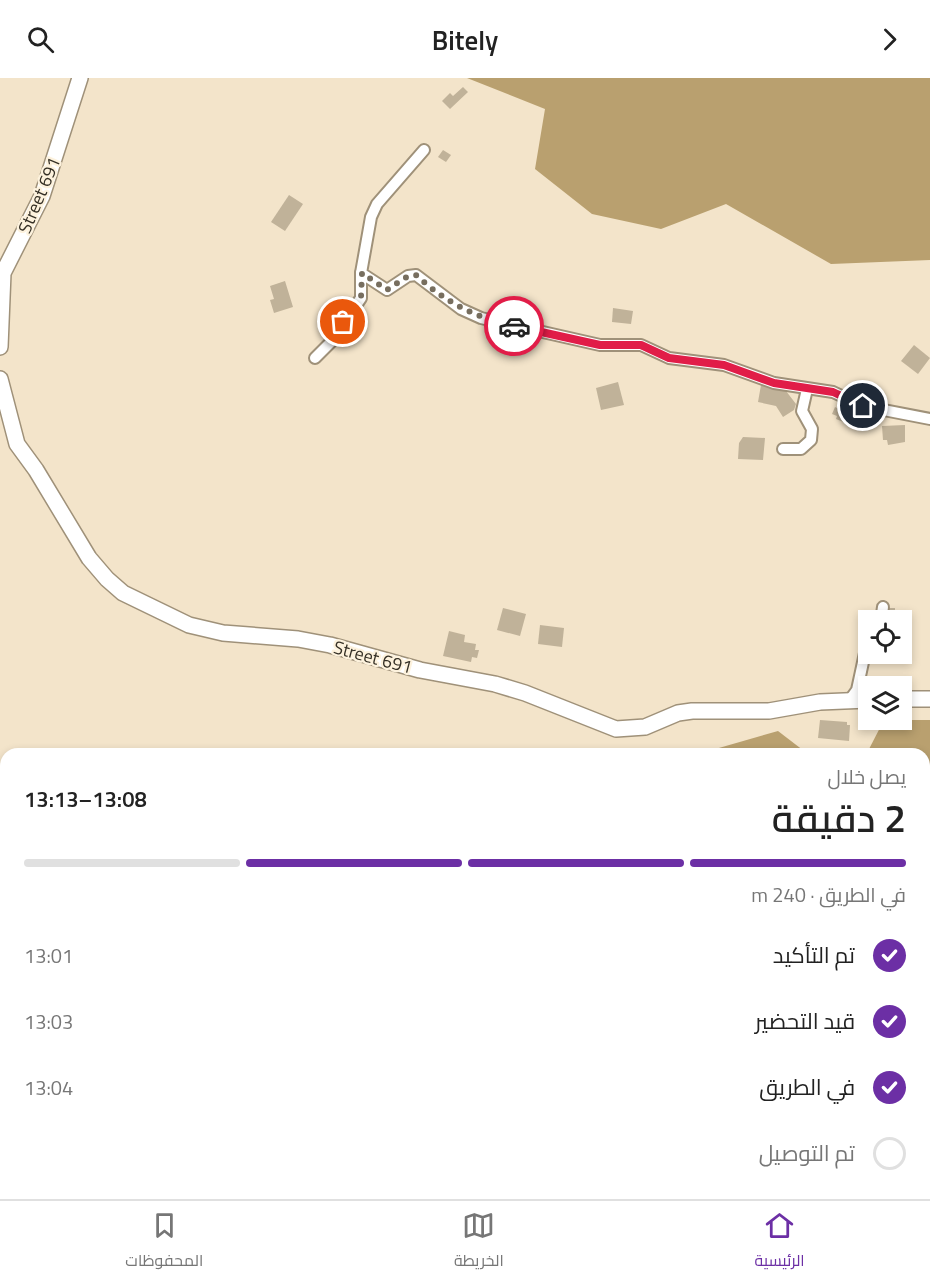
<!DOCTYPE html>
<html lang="ar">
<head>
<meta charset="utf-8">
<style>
  body { margin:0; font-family:"Titillium Web",Cairo,sans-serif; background:#f2f2f2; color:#222; direction:rtl; height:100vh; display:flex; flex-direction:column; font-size:22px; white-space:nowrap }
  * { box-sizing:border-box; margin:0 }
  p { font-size:20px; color:#767676 }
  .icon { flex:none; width:33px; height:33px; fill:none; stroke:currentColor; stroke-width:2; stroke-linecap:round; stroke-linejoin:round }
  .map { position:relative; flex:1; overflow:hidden; direction:ltr }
  .sheet { position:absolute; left:0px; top:670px; width:930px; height:452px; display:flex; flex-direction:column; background:#fff; border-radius:18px 18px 0 0; box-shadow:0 3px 9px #0003; direction:rtl }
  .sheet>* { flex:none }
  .tools { position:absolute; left:858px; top:532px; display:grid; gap:12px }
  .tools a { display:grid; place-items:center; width:54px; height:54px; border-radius:0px; background:#fff; box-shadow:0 3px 9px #0003; font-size:30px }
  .pin { position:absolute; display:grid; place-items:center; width:51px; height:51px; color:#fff; margin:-26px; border:3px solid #fff; border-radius:50%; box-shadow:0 2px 6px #0007 }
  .courier { position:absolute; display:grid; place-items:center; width:60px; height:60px; margin:-30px; border:4px solid #e11d48; border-radius:50%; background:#fff; color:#222; box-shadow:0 2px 8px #0007 }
  .summary em { font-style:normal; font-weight:600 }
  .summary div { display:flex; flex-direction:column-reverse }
  .summary { display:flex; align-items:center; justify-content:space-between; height:102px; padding:0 24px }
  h1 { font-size:39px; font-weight:600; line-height:45px }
  .bar { display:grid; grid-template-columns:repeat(4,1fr); gap:9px 6px; align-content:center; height:72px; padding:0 24px }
  .bar i { height:8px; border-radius:4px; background:#e0e0e0 }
  .bar .on { background:#6c2fa5 }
  .bar p { grid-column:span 4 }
  ol { padding:0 24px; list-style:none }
  li { display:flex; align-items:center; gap:18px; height:66px }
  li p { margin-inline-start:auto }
  li .icon { padding:6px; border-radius:50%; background:#6c2fa5; color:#fff; stroke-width:4 }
  li:last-child { color:#767676 }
  li i { width:33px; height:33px; border:3px solid #e0e0e0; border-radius:50% }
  header { display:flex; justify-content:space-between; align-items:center; height:78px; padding:0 24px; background:#fff; font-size:27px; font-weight:600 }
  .tabs { display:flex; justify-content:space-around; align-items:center; height:84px; border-top:2px solid #e0e0e0; background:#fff; font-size:16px; color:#767676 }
  .tabs a { display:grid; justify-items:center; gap:3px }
  .tabs .on { color:#6c2fa5 }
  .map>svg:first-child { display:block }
  .forest { fill:#b9a06f }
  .building { fill:#c0b299 }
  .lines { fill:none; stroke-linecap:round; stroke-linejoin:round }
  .street-casing { stroke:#9f9179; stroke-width:14 }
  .secondary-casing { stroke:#9f9179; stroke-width:18 }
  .path { stroke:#8e8473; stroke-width:1.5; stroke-dasharray:3 4.5; stroke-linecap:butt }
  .street { stroke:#fff; stroke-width:10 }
  .secondary { stroke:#fff; stroke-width:15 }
  .done { stroke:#776e5f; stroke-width:6; stroke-dasharray:0 10.8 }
  .route { stroke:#e11d48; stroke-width:8 }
  .labels { text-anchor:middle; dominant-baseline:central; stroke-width:4.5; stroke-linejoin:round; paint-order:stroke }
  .street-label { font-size:18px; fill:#342f25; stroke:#fdf2dd }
</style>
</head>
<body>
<header><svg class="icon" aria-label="forward" viewBox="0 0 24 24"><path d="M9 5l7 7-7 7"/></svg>Bitely<svg class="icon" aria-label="search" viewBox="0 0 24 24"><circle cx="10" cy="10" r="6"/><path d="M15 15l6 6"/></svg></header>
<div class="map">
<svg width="930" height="1121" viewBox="0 0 930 1121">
  <rect width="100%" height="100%" fill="#f3e4ca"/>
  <g class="forest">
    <path d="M467,0h463v182l-99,4 -105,-60 -65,25 -69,-15 -57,-45 10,-60z"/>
    <path d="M884,642h46v65l-6,-1v-30h-79l23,-3z"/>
    <path d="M778,653l30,23h-110z"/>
    <path d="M924,767l6,2v143l-6,-2z"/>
  </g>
  <g class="building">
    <path d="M463,9l5,5 -18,17 -8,-8 8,-8 3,3z"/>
    <path d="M443,72l8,5 -5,7 -8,-5z"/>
    <path d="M289,117l14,9 -18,27 -14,-9z"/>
    <path d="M285,203l8,26 -19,6 -4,-13 4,-1 -4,-13z"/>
    <path d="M613,230l20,3 -2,13 -19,-2z"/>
    <path d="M914,267l16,13 -12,16 -17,-13z"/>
    <path d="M618,304l6,23 -23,5 -5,-22z"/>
    <path d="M761,307l25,6 10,13 -2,6 -11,7 -7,-11 -18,-4z"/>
    <path d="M840,328l28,13 -5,11 -27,-11 1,-3 -5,-2 3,-7 4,2z"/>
    <path d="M905,347v17l-17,3 -1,-5h-4l-1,-14z"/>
    <path d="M743,359l22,1 -2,22 -25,-1 1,-16z"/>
    <path d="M503,530l23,6 -6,22 -23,-6z"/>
    <path d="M886,530h9v5h7v7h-16z"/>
    <path d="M540,547l24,3 -2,19 -24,-3z"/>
    <path d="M449,553l16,4 -1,7 12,2 -1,6h4l-2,8 -5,-1 -1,5 -28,-6z"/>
    <path d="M820,642l27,2v3h3l-1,16 -31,-3z"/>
  </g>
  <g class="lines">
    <defs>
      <g id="street">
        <path d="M424,72l-47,54 -6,13 -10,56 26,17 21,-14 8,-1 45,34 20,9 119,27h41l28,13 55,7 50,18 59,9 30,14 67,13"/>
        <path d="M315,280l17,-17 29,-43v-25"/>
        <path d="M783,371h18l10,-9 1,-11 -10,-18 5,-22"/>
        <path d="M881,543l2,-14"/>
        <path d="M849,623l8,-11 11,-51"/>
        <path d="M0,1046l6,-3"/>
      </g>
      <g id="secondary">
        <path d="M0,269l3,-74 39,-77 38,-118"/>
        <path d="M0,301l17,65 19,26 53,88 18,21 16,14 66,32 34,8 75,6 32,6 90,25 75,14 30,9 91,36 29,-2 33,-14 14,-2h77l51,-9 48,-2"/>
        <path d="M902,621h28"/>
      </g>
    </defs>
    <use href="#street" class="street-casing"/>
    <use href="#secondary" class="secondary-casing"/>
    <g class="path">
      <path d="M0,785l6,2"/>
      <path d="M0,1105l6,-1"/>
      <path d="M843,1116l2,5"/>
    </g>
    <use href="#street" class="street"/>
    <use href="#secondary" class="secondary"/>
  </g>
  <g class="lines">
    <path class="done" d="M343,244l18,-24 1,-25 25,17 21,-14 8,-1c29,27 60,43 98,51"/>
    <path class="route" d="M514,248l86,19h41l28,13 55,7 50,18 59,9 30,14"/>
  </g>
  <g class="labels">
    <g class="street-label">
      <text transform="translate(39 117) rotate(-67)">Street 691</text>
      <text transform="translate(373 579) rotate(15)">Street 691</text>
    </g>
  </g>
</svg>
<div class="tools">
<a><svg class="icon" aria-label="locate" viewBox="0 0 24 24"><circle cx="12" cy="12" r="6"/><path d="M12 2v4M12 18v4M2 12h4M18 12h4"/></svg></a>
<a><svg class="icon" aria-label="layers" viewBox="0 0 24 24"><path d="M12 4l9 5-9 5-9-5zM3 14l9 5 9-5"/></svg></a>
</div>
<div class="pin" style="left:343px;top:244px;background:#ea580c"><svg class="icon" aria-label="bag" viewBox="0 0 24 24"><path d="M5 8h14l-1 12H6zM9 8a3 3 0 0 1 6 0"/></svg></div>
<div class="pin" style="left:863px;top:328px;background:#1f2937"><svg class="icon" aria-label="home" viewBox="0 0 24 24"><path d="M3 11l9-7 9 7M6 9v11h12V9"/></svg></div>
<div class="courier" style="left:514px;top:248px"><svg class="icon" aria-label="car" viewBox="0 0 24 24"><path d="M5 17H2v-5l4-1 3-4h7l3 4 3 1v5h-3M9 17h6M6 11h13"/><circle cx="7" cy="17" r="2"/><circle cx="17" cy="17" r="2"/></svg></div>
<section class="sheet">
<div class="summary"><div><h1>2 دقيقة</h1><p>يصل خلال</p></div><em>13:08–13:13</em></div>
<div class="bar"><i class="on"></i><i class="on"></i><i class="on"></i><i></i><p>في الطريق · 240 m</p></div>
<ol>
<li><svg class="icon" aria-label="check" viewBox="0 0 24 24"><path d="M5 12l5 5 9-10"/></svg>تم التأكيد<p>13:01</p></li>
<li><svg class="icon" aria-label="check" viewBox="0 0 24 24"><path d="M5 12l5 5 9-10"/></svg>قيد التحضير<p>13:03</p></li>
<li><svg class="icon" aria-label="check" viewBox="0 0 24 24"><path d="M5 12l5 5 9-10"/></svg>في الطريق<p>13:04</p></li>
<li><i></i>تم التوصيل</li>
</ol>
</section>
</div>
<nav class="tabs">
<a class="on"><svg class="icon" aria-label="home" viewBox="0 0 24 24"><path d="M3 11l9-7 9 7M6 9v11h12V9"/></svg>الرئيسية</a>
<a><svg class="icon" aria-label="map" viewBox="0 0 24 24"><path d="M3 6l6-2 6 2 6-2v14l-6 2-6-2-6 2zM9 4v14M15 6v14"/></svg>الخريطة</a>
<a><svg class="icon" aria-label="saved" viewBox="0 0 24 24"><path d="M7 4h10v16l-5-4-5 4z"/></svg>المحفوظات</a>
</nav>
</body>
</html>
